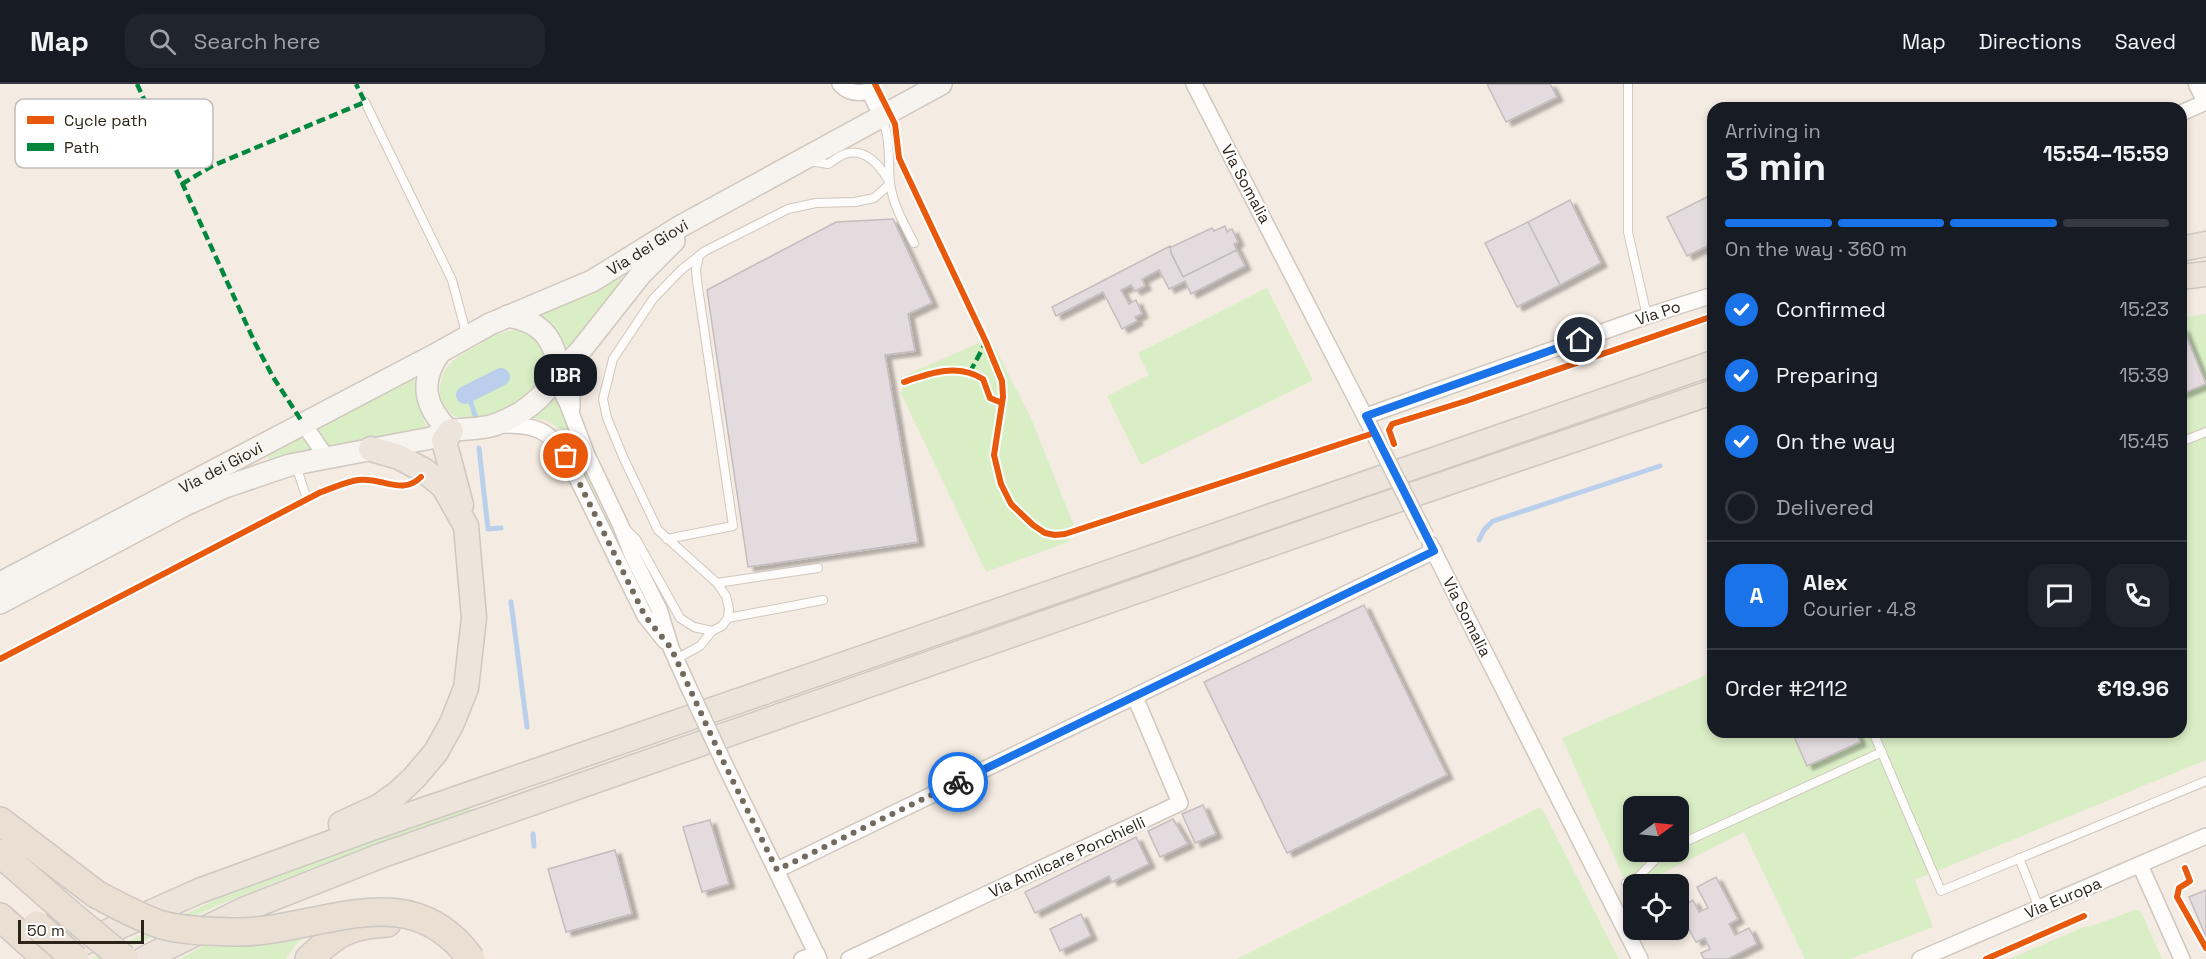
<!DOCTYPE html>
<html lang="en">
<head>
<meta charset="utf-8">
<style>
  body { margin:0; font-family:"Space Grotesk",sans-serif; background:#20242c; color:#f1f3f6; height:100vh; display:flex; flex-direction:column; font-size:22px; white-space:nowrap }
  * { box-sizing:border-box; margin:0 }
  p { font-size:20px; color:#9ea1a6 }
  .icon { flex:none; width:33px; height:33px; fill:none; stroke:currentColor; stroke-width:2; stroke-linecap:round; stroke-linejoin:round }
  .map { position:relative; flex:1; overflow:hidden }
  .side { position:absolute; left:1707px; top:18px; width:480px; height:636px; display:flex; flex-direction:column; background:#171b24; border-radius:18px; box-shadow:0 3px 9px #0003 }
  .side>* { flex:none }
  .needle { width:39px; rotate:75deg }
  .controls { position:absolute; left:1623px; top:712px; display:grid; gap:12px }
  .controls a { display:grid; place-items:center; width:66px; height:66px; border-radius:12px; background:#171b24; box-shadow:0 3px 9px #0003; font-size:30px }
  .scale { position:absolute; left:18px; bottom:15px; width:126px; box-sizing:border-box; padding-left:6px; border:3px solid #2d2419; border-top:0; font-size:16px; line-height:21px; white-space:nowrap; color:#2d2419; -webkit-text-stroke:4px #fff; paint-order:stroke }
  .pin { position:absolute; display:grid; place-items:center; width:51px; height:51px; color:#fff; margin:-26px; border:3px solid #fff; border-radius:50%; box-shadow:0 2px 6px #0007 }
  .courier { position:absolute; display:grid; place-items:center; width:60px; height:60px; margin:-30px; border:4px solid #1a73e8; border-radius:50%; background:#fff; color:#222; box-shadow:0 2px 8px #0007 }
  .bubble { position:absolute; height:42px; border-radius:18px; background:#171b24; box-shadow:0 3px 9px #0003; font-size:20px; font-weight:700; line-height:42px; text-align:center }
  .head em { font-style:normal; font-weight:700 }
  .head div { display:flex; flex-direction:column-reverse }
  .head { display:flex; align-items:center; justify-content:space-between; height:102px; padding:0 18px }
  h1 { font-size:39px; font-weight:700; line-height:45px }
  .bar { display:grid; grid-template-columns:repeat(4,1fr); gap:9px 6px; align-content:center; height:72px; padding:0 18px }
  .bar i { height:8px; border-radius:4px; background:#363941 }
  .bar .on { background:#1a73e8 }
  .bar p { grid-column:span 4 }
  .line { display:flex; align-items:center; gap:15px; padding:0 18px; border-top:2px solid #363941 }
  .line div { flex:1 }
  .round { display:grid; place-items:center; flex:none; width:63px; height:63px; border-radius:18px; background:#20242c }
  ol { padding:0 18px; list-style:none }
  li { display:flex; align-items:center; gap:18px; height:66px }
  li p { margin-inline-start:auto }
  li .icon { padding:6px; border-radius:50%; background:#1a73e8; color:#fff; stroke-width:4 }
  li:last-child { color:#9ea1a6 }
  li i { width:33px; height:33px; border:3px solid #363941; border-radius:50% }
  header { display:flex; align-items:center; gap:36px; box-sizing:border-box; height:84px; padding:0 30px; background:#171b24; border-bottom:2px solid #363941 }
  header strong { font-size:28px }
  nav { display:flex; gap:33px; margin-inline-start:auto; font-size:21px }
  .search { width:420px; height:54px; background:#20242c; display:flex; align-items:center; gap:15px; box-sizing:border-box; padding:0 21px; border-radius:18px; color:#9ea1a6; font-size:22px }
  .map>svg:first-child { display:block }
  .green { fill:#d9eec5; fill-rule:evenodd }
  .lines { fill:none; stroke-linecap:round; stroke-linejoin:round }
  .stream { stroke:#b9cfec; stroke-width:5 }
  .canal { stroke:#b9cfec; stroke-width:18 }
  .building { fill:#e3dbde; stroke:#c4bdbf; stroke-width:1.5; filter:url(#shadow) }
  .service-casing { stroke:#d0c7be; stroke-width:10 }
  .minor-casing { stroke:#d0c7be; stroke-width:18 }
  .tertiary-casing { stroke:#d0c7be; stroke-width:21 }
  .secondary-casing { stroke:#d0c7be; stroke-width:24 }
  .trunk-casing { stroke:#cdc8c2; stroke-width:27 }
  .motorway-casing { stroke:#cdc8c2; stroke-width:30 }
  .service { stroke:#fdfcfb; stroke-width:8 }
  .minor { stroke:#fdfcfb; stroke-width:15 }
  .tertiary { stroke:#fdfcfb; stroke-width:18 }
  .secondary { stroke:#f7f4ef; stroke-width:21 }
  .trunk { stroke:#ede4db; stroke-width:24 }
  .motorway { stroke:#e9dfd3; stroke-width:27 }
  .minor-bridge-casing { stroke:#d0c7be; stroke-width:18; stroke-linecap:butt }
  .motorway-bridge-casing { stroke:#cdc8c2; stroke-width:30; stroke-linecap:butt }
  .minor-bridge { stroke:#fdfcfb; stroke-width:15 }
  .motorway-bridge { stroke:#e9dfd3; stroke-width:27 }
  .quiet { stroke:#00873e; stroke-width:4.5; stroke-dasharray:9 4.5; stroke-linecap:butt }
  .cycleway-casing { stroke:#fff; stroke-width:10 }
  .cycleway { stroke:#e8590c; stroke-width:6 }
  .done { stroke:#736a5f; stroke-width:6; stroke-dasharray:0 10.8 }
  .route { stroke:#1a73e8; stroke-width:8 }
  .labels { text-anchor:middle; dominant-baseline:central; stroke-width:4.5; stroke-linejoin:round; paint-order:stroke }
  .street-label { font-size:16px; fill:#2d2419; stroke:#fff }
  .key { fill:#fff; stroke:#c0bdba; stroke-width:1.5 }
  .key-label { font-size:16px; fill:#2d2419 }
</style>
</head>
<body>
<header>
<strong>Map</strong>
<div class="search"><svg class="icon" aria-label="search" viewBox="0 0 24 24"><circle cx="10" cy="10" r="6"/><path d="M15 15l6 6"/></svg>Search here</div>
<nav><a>Map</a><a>Directions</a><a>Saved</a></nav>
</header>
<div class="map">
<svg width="2206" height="875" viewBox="0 0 2206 875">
  <defs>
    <filter id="shadow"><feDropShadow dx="6" dy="4" stdDeviation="1.5" flood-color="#0004"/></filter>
  </defs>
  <rect width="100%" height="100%" fill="#f4ebe2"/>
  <g class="green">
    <path d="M618,192l5,3 -2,7 -54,69c-4,-18 -15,-30 -28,-43z"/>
    <path d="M1267,204l46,92 -172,85 -34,-69 42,-21 -11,-22z"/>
    <path d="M2206,230v446l-291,120 18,47 -83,32h-45l-61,-127 -105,53h-5l-1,3 -4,2 -67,-152 151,-66v60h468v-414zM1634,723h44v45h-44z"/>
    <path d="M515,246c15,3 21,7 28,20 20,35 -49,70 -77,69 -9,0 -18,-6 -22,-14 -4,-5 -4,-11 -4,-17 2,-24 18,-31 37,-42 6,-4 13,-10 20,-12 5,-2 12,-2 18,-4z"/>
    <path d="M990,254l41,80 43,108 -6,16 -82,30 -85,-179 5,-18z"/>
    <path d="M415,290c-1,21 4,35 12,53l-158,33 -3,-8z"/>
    <path d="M555,315l3,2 17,46 23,47 -4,3 -32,-67 -16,-10 -12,-2v-5z"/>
    <path d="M469,720l2,7 -190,69 -63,25 -113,54h-14l151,-72z"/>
    <path d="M1541,723l78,152h-382z"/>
    <path d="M2134,826l5,1 4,5 19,43h-153l75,-32 11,-2z"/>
    <path d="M314,845l-18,15 -10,15h-106l34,-19z"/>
  </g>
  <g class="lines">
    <g class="stream">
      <path d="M468,310l7,21"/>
      <path d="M479,364l9,81 13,-1"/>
      <path d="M1479,456l5,-10 9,-9 167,-55"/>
      <path d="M511,518l16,125"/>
      <path d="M533,750l1,12"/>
    </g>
    <path class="canal" d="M465,311l36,-18"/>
  </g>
  <g class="building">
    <path d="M1487,0h63l7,13 -51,25z"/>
    <path d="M1713,110v49l-26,13 -20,-39z"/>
    <path d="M1570,116l31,63 -41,22 -32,-63z"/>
    <path d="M893,135l39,84 -24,11 7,37 -30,4 33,187 -170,25 -41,-277 129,-68z"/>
    <path d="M1528,138l32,63 -43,22 -32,-64z"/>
    <path d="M1225,142l2,6 5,-3 6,13 -4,2 3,6 -54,27 -14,-29 43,-20 2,3z"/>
    <path d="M1170,162l1,7 12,24 54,-27 8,16 -54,28 -6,-13 -16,8 -10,-19 -17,9 3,7 -10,5 -4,-6 -10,5 8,14 7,-4 6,14 -7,3 2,4 -15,8 -19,-37 -47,24 -4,-9z"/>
    <path d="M2183,244l23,56 -25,10v-65z"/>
    <path d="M1364,521l83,170 -160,78 -83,-171z"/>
    <path d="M1792,648h64l4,10 -53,24z"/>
    <path d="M1203,721l13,29 -21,9 -13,-29z"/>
    <path d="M1173,735l15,25 -28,13 -12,-26z"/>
    <path d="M710,736l19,64 -27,8 -19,-65z"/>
    <path d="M1136,753l13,27 -37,18 -3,-6 -74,37 -10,-21z"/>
    <path d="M615,766l17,64 -66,18 -18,-63z"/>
    <path d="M1716,793l22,42 -9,5 6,11 14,-7 8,16 -29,15h-24l-3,-6 9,-4 -5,-11 -9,4 -18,-33 15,-9 6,12 9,-4 -11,-21z"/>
    <path d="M2206,806v47l-17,-40z"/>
    <path d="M1081,830l10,22 -31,15 -10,-22z"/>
  </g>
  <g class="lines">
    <defs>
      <g id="service">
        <path d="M1628,0v148l19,84"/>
        <path d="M365,18l87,178 12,45v9"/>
        <path d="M882,35c9,19 6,43 8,64 3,22 14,41 24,60"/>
        <path d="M810,77l18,3c5,-3 11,-8 17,-10 19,-7 35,11 43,26"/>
        <path d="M2181,358l25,-10"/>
        <path d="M296,382l11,33"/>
        <path d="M626,445l10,10 44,79 14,9 18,4"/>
        <path d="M667,455l66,-13 -36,-245 -1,-12 3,-13"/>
        <path d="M717,499l101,-15"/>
        <path d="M728,534l95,-18"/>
        <path d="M676,575l24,-13 12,-15 10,-5 6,-8 1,-9 -3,-13 -9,-13 -59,-53 -34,-71 -17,-41 -4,-19 10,-40 40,-60 28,-29 24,-19 83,-42 28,-6 39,-1 19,-4 16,-14"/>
        <path d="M1873,648l68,159 265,-110"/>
        <path d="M1678,761l204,-93"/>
        <path d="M2019,774l20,50"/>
        <path d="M1626,799l11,-5 26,-26"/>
      </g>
      <g id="minor">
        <path d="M840,0c8,9 18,10 29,7l13,26"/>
        <path d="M1194,0l182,354"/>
        <path d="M2181,29l25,-11"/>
        <path d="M555,295l13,26 19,50 33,69 13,33 26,52 12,39 17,38"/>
        <path d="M572,324v-27l7,-26"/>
        <path d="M1366,332l281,-100 66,-21"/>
        <path d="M303,339l24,35"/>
        <path d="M501,341c32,0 47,3 65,31l79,160 20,25"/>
        <path d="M1430,460l210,415"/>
        <path d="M724,679l95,196"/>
        <path d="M2140,781l42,94"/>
        <path d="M777,786l657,-319"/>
        <path d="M802,875l15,-5"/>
        <path d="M849,875l331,-156 -45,-106"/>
        <path d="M1920,875l286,-123"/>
      </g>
      <path id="tertiary" d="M2198,0l8,16"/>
      <g id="secondary">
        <path d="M440,268c-21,30 -16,54 9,79"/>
        <path d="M556,292l25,-26 60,-76 33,-33"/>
        <path id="s1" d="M0,499l440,-231 50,-28 102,-43 89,-55 260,-142"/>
        <path d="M0,519l185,-98 40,-18 65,-22 141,-27c5,-2 11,-5 17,-7 16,-3 31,-1 46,-6 29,-10 74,-40 60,-75 -8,-22 -24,-30 -46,-34"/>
      </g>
      <g id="trunk">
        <path d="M2181,165l25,-5"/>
        <path d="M2181,193l25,-3"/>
        <path d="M451,347l-7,10 17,64"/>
        <path d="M341,740l39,-18 18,-13 16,-15 22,-26 16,-29 14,-35 8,-70 -8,-92 -22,-39 -19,-16 -26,-14 -28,-8"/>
        <path d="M49,874l150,-67 170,-62 1344,-466"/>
        <path d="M144,875l99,-49 137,-54 982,-344 351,-120"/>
      </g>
      <g id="motorway">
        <path d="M0,737l96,73"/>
        <path d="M0,769l65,57"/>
        <path d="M0,833l47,42"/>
        <path d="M309,875c27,-26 40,-34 78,-36"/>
      </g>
    </defs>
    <use href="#service" class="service-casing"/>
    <use href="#minor" class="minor-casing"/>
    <use href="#tertiary" class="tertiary-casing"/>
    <use href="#secondary" class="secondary-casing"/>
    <use href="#trunk" class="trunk-casing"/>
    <use href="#motorway" class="motorway-casing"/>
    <use href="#service" class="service"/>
    <use href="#minor" class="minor"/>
    <use href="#tertiary" class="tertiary"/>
    <use href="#secondary" class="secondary"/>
    <use href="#trunk" class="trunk"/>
    <use href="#motorway" class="motorway"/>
    <defs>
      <g id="minor-bridge">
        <path d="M1376,354l50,98"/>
        <path d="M688,602l36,77"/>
      </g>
      <g id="motorway-bridge">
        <path d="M96,810c21,11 44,24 66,31 22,6 46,6 68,7 86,3 177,-62 241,27"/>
        <path d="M65,826l59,49"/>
        <path d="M37,841l38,34"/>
      </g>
    </defs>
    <use href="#minor-bridge" class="minor-bridge-casing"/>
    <use href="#motorway-bridge" class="motorway-bridge-casing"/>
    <use href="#minor-bridge" class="minor-bridge"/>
    <use href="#motorway-bridge" class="motorway-bridge"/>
    <g class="quiet">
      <path d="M137,0l118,259 18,34 30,46"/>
      <path d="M182,100l30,-18 153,-64 -9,-18"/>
      <path d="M970,288l16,-30"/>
    </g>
    <defs>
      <g id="cycleway">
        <path d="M875,0l20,40 4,34 87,184 16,39 1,16 -9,58 7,29 10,20 22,21 12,8 10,2 10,-1 309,-101"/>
        <path d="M904,298c26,-9 53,-19 79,-3l7,19 12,5"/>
        <path d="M1394,360l-5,-14 3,-6 74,-23 247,-85"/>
        <path d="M0,575l321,-167c12,-4 24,-10 37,-12 25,-3 44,16 63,-3"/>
        <path d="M2185,784l5,13 -11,7 -2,9 29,51"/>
        <path d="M1986,875l98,-43"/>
      </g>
    </defs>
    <use href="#cycleway" class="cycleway-casing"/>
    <use href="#cycleway" class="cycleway"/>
  </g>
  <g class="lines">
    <path class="done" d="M566,372l79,160 26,32 53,115 53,107 181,-88"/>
    <path class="route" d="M958,698l476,-231 -68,-135 214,-76"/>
  </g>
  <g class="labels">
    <g class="street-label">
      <text transform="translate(1246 100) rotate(62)">Via Somalia</text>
      <text stroke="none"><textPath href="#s1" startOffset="730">Via dei Giovi</textPath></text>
      <text transform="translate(1658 229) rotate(-18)">Via Po</text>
      <text stroke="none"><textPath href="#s1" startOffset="249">Via dei Giovi</textPath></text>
      <text transform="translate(1467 533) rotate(63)">Via Somalia</text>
      <text transform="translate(1067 773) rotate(-25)">Via Amilcare Ponchielli</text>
      <text transform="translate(2063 814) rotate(-23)">Via Europa</text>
    </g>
  </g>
  <rect x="15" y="15" width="198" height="69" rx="9" class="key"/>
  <rect x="27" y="32" width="27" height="8" fill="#e8590c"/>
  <rect x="27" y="59" width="27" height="8" fill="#00873e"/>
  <g class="key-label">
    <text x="64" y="42">Cycle path</text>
    <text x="64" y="69">Path</text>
  </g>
</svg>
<div class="controls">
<a><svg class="needle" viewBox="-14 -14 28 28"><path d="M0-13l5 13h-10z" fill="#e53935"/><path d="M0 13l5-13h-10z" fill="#9ea1a6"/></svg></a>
<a><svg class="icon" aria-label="locate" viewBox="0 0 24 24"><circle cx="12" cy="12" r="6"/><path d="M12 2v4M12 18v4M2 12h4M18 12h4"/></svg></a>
</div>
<div class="scale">50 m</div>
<div class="pin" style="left:566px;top:372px;background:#ea580c"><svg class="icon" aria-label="bag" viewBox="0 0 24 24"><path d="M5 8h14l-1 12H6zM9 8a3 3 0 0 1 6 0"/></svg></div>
<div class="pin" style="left:1580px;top:256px;background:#1f2937"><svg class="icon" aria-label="home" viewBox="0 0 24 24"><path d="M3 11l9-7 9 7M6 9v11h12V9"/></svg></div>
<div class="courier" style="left:958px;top:698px"><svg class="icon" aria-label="bike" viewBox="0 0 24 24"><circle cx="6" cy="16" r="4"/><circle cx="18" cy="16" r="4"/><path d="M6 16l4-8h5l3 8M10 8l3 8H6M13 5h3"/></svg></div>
<div class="bubble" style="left:534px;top:270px;width:63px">IBR</div>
<section class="side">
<div class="head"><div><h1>3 min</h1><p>Arriving in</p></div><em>15:54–15:59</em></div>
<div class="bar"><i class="on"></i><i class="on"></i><i class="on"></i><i></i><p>On the way · 360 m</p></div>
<ol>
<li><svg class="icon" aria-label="check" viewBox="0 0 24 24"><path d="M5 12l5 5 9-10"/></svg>Confirmed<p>15:23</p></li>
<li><svg class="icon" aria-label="check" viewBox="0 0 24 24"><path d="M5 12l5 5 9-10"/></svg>Preparing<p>15:39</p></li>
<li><svg class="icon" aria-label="check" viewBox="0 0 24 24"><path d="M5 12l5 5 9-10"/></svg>On the way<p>15:45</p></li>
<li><i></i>Delivered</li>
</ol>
<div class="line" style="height:108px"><b class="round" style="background:#1a73e8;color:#fff">A</b><div><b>Alex</b><p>Courier · 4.8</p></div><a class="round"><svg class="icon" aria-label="chat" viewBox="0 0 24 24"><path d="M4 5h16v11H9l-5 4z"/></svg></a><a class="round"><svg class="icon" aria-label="phone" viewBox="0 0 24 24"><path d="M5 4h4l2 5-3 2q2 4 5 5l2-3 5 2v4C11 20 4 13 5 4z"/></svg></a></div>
<div class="line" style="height:78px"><div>Order #2112</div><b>€19.96</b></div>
</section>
</div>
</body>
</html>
